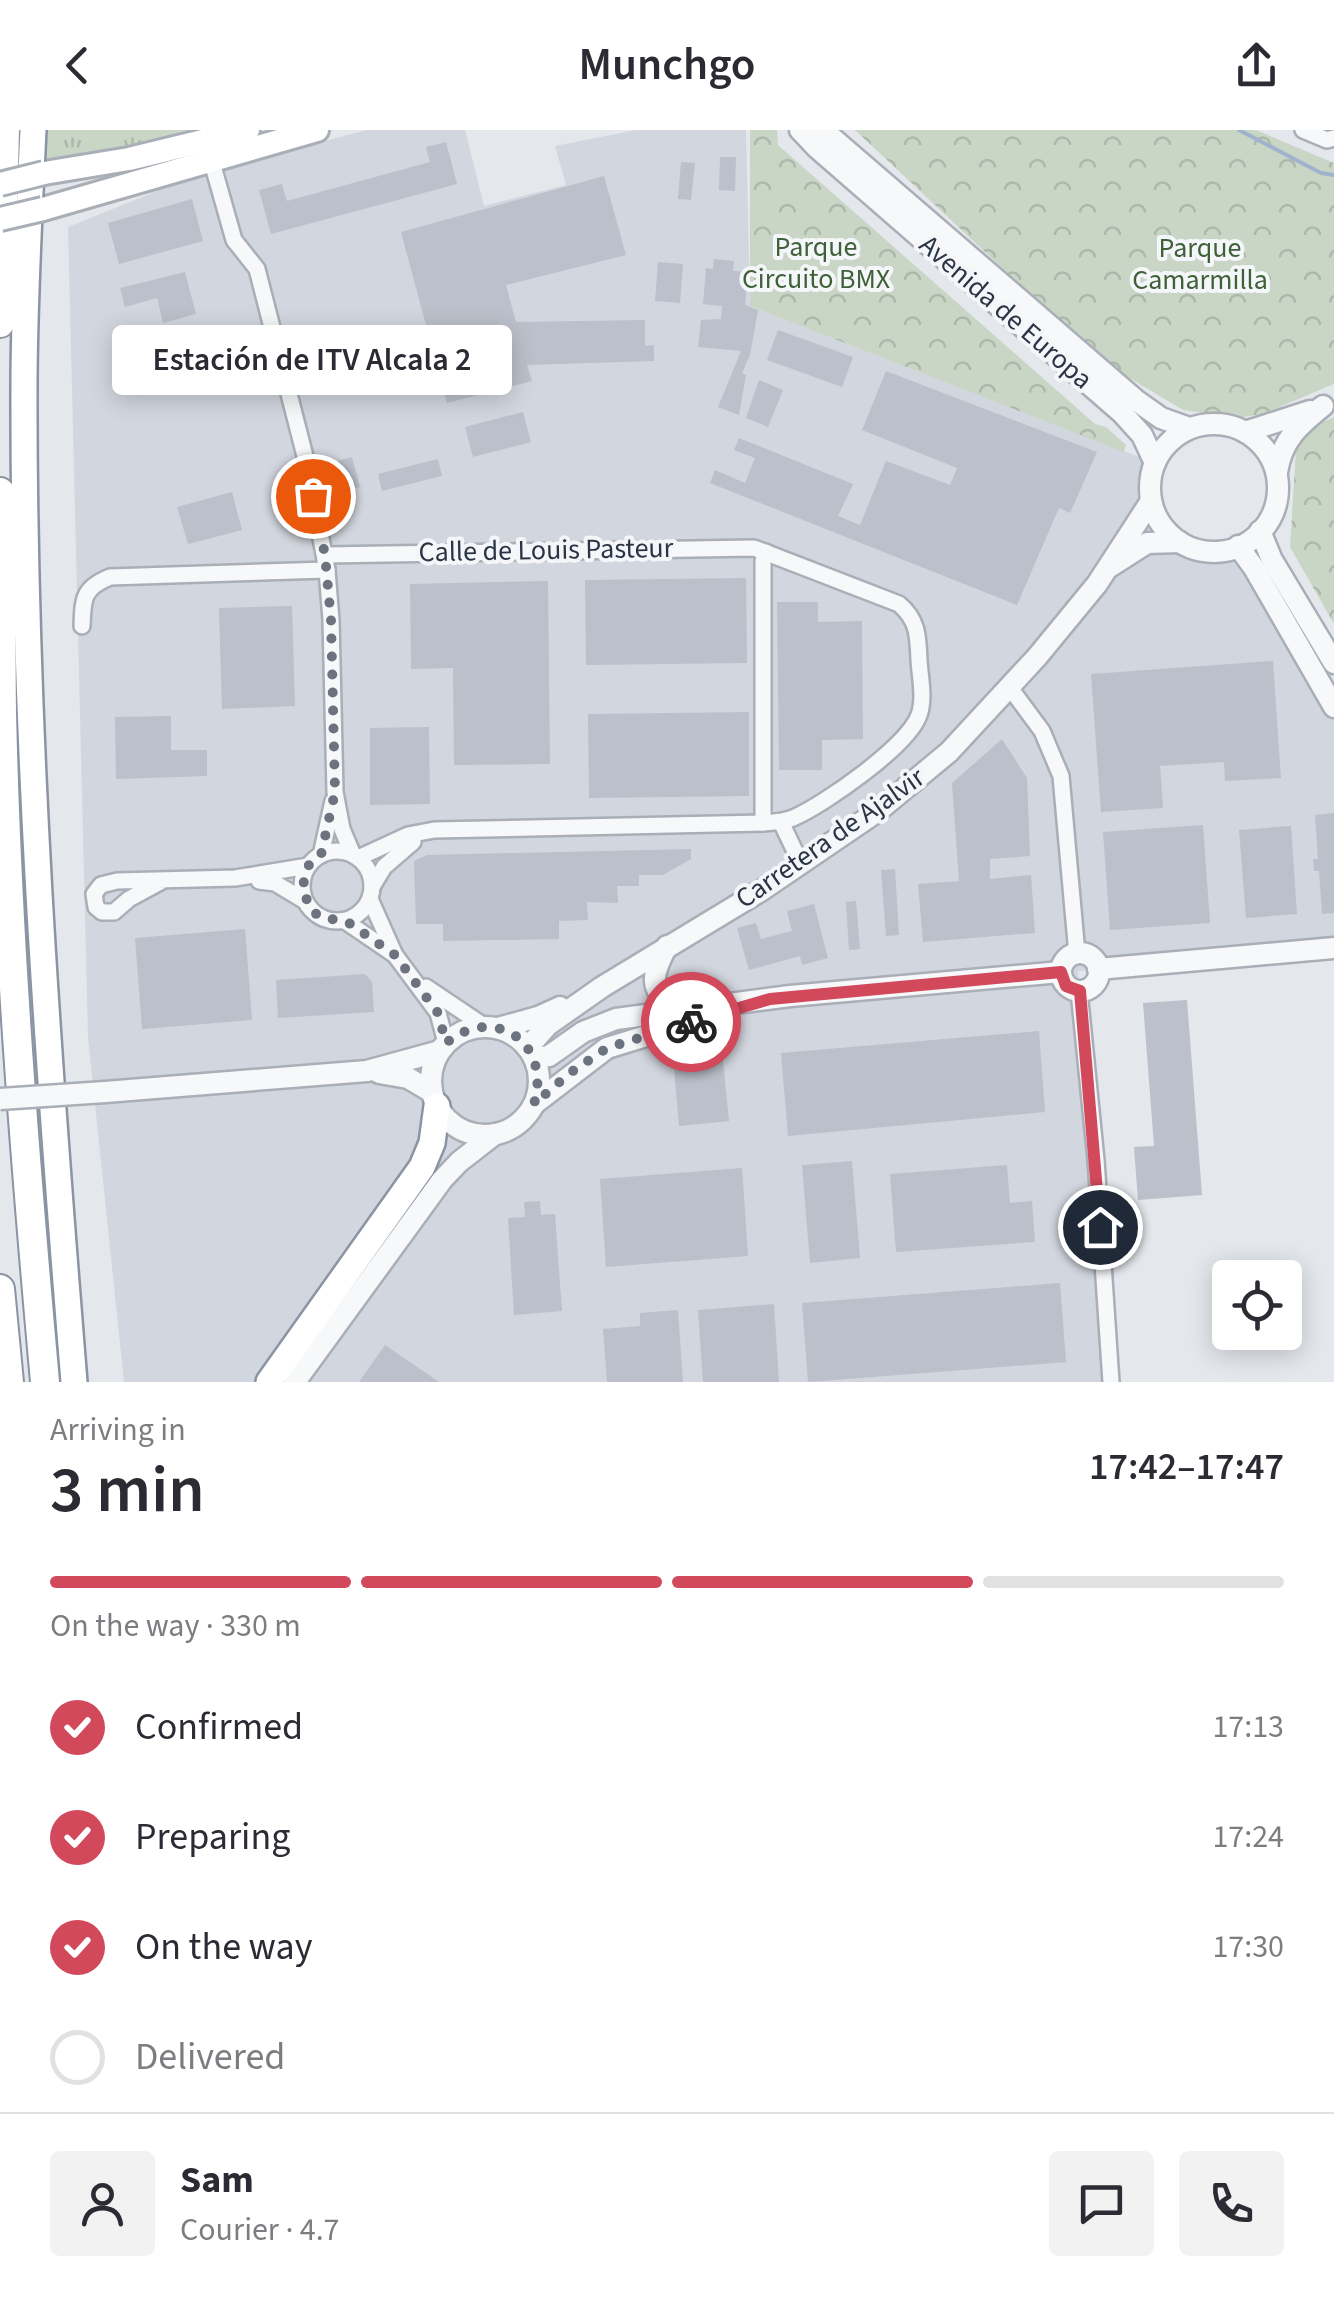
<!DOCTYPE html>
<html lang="en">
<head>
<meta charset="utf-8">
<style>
  body { margin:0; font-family:"Source Sans 3",sans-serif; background:#f2f2f3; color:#2b2b33; height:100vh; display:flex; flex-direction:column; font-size:38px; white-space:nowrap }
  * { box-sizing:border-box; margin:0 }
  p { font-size:32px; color:#7c7c81 }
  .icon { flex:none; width:55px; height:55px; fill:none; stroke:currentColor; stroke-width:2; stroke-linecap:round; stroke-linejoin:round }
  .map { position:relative; height:1252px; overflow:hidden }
  .drawer { display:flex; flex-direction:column; background:#fff; flex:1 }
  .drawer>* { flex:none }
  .fabs { position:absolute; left:1212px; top:1130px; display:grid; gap:20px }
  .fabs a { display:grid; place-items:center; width:90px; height:90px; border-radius:10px; background:#fff; box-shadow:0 5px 25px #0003; font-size:50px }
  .pin { position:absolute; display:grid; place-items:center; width:85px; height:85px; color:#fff; margin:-42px; border:5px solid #fff; border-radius:50%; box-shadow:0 2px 10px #0007 }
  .courier { position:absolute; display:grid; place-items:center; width:100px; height:100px; margin:-50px; border:8px solid #d1495b; border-radius:50%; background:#fff; color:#222; box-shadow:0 2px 12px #0007 }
  .bubble { position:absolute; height:70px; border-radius:10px; background:#fff; box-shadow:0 5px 25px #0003; font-size:32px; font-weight:600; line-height:70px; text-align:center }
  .headline em { font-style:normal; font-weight:600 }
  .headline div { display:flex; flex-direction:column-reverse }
  .headline { display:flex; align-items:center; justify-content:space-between; height:170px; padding:0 50px }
  h1 { font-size:65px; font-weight:600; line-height:75px }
  .bar { display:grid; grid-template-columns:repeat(4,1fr); gap:15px 10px; align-content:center; height:120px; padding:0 50px }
  .bar i { height:12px; border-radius:8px; background:#e1e1e2 }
  .bar .active { background:#d1495b }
  .bar p { grid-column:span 4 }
  .line { display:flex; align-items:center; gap:25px; padding:0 50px; border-top:2px solid #e1e1e2 }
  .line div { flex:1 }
  .round { display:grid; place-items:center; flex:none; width:105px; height:105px; border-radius:10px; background:#f2f2f3 }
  ol { padding:0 50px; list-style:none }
  li { display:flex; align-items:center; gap:30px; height:110px }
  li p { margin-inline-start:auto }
  li .icon { padding:10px; border-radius:50%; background:#d1495b; color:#fff; stroke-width:4 }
  li:last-child { color:#7c7c81 }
  li i { width:55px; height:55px; border:5px solid #e1e1e2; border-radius:50% }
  header { display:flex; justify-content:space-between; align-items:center; height:130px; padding:0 50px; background:#fff; font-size:45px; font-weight:600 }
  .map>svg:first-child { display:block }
  .built { fill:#d2d6de }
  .grass { fill:url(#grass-tufts) }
  .park { fill:url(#park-crowns) }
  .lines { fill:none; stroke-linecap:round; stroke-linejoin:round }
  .stream { stroke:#9fb4cc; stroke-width:4 }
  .building { fill:#bbc0ca }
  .minor-casing { stroke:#a9aeb7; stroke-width:20 }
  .tertiary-casing { stroke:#a9aeb7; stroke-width:25 }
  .secondary-casing { stroke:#a9aeb7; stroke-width:28 }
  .trunk-casing { stroke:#8b94a3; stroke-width:30 }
  .motorway-casing { stroke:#8b94a3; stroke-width:32 }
  .minor { stroke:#f7f8fa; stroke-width:15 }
  .tertiary { stroke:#f7f8fa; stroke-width:20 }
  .secondary { stroke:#fff; stroke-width:22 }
  .trunk { stroke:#fff; stroke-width:25 }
  .motorway { stroke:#fff; stroke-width:28 }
  .tertiary-bridge-casing { stroke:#a9aeb7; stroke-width:25; stroke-linecap:butt }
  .secondary-bridge-casing { stroke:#a9aeb7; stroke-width:28; stroke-linecap:butt }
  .tertiary-bridge { stroke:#f7f8fa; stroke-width:20 }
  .secondary-bridge { stroke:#fff; stroke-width:22 }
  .done { stroke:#6c737f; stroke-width:10; stroke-dasharray:0 18 }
  .route { stroke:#d1495b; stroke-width:12 }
  .labels { text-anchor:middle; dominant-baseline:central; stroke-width:8; stroke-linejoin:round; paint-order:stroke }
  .park-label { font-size:28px; fill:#3f6138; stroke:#f4f6f9 }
  .street-label { font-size:28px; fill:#2b3445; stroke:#f4f6f9 }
</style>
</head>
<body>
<header><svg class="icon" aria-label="back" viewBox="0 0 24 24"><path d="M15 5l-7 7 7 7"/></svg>Munchgo<svg class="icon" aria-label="share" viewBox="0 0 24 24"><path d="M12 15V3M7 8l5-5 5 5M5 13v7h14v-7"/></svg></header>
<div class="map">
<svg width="1334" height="1252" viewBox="0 0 1334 1252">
  <defs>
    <pattern id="grass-tufts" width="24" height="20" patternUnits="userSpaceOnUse" patternTransform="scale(2.5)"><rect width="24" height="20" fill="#c9d6c5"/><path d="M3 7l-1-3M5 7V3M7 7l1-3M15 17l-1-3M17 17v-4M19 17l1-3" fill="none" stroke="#adb8ab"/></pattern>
    <pattern id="park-crowns" width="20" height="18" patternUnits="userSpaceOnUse" patternTransform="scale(2.5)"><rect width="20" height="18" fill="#c9d6c5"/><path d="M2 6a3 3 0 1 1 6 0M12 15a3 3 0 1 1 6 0" fill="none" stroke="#adb8ab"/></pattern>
  </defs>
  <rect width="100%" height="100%" fill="#e4e7ec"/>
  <path class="built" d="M367,0h98l19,76 82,-21 -11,-39 81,-16h110l4,176 405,157 -5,28 4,18 8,16 18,17 22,8 17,1 19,-5 96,161v241l-256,23 33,411h-987l-36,-345 -20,-810 131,-53z"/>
  <path class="grass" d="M44,0h165l-168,35z"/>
  <g class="park">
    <path d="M750,0h27l1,15 317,279 11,3 20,18 -2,7 -374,-146z"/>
    <path d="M855,0h401l78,33v221l-71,30 -26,4 -54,-8 -65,-39 -68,-58z"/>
    <path d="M1334,287v207l-44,-77 6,-97 7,-19z"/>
  </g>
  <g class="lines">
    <path class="stream" d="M1239,0l82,43 13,2"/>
  </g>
  <g class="building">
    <path d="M446,12l11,42 -186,50 -12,-44 23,-6 5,17 143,-39 -4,-15z"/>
    <path d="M720,27h16l-1,34 -16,-1z"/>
    <path d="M681,32l14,1 -4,37 -13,-1z"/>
    <path d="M604,46l22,79 -120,30 10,37 129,-2v26l9,-1v16l-127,4 5,16 -85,22 -46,-171z"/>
    <path d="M192,69l11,42 -84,23 -11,-41z"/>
    <path d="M714,129l20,2 -1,10 15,1 -3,33 13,5 -8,45 -8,18 4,2 -7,40 -21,-8 23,-56 -43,-4 3,-27 20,-1 1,-13 -19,-2 3,-36 7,1z"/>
    <path d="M658,132l25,2 -3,39 -25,-2z"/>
    <path d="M185,142l11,42 -33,9 -6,-25 -32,9 -5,-19z"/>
    <path d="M778,200l75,27 -11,30 -75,-27z"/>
    <path d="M886,241l211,81 -27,61 -11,-5 -42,97 -307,-122 5,-13 30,13 10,-25 -21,-8 5,-12 114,46 -15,32 22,9 26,-64 64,24 7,-17 -95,-38z"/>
    <path d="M759,250l24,10 -15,37 -22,-9z"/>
    <path d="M523,282l8,30 -58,15 -8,-30z"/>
    <path d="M352,327l8,30 -25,7 -8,-30z"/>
    <path d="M438,329l4,17 -60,15 -4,-17z"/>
    <path d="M232,362l10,38 -54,14 -11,-37z"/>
    <path d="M746,448l1,85 -161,2 -1,-85z"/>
    <path d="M548,451l2,183 -96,1 -1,-97 -42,1 -1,-85z"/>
    <path d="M777,472h41v20l44,-1 1,118 -41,1v30h-43z"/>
    <path d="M292,476l3,100 -73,3 -3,-101z"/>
    <path d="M1273,531l8,117 -56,3 -1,-19 -64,4 3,42 -62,4 -10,-138z"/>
    <path d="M749,582v84l-160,2 -1,-84z"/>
    <path d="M171,586v34h36v26l-91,3 -1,-62z"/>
    <path d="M429,597l1,77 -60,1v-77z"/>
    <path d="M1002,609l25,39 3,78 -40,3v20l41,-4 4,58 -112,9 -5,-58 41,-3 -7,-98z"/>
    <path d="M1334,683v100l-12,1 -3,-43h-5l-1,-12h5l-3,-44z"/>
    <path d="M1203,695l7,98 -100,7 -7,-98z"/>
    <path d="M1291,696l6,88 -51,4 -7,-88z"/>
    <path d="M691,719v10l-28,16h-24v11h-22l1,17 -31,-1 1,18 -29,1v18l-116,2v-17h-27l-2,-63 13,-6z"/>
    <path d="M895,739l4,66 -13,1 -5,-66z"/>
    <path d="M856,771l4,48 -11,1 -3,-48z"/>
    <path d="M814,774l14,54 -26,7 -2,-9 -51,14 -12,-42 19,-5 5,16 31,-8 -5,-20z"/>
    <path d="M245,799l7,91 -110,9 -7,-91z"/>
    <path d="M365,844l7,8 2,30 -96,6 -2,-38z"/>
    <path d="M1187,870l15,195 -64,5 -4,-53 20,-1 -11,-143z"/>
    <path d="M1039,901l6,81 -257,24 -7,-83z"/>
    <path d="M721,911l8,80 -50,5 -6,-69z"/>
    <path d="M852,1031l8,97 -50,5 -8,-98z"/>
    <path d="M1007,1035l3,38 22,-2 3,41 -139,10 -6,-78z"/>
    <path d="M742,1038l6,88 -142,11 -6,-88z"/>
    <path d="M540,1071l1,14 14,-1 7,97 -48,4 -6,-97 17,-1 -1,-15z"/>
    <path d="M1060,1153l6,79 -258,20 -6,-79z"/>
    <path d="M774,1174l5,78h-76l-5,-72z"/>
    <path d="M678,1180l5,72h-76l-4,-53 37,-3v-13z"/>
    <path d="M385,1215l54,37h-80z"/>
  </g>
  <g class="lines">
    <defs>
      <g id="minor">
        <path d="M1303,0l24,10 7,-2"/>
        <path d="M211,29l23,81 23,29 49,191 21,110 4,50 4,172 7,37 11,26"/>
        <path d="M325,425l429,-7 145,56c19,16 19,32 20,56 1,17 6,39 0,55 -11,31 -94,89 -126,103 -10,4 -19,4 -30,5l-329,7 -26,5 -50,23"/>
        <path d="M82,496c1,-28 1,-38 28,-49l217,-7"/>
        <path d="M1008,555l34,46 19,45 16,178"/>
        <path d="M781,692l20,42"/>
        <path d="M763,693v-262l3,-9"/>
        <circle cx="337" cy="756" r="35"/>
        <path d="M321,725l12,-54"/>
        <path d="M164,750l-35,19 -15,13h-12l-6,-5 -2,-13 7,-9 16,-4 118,-3 73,-12"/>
        <path d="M259,751l16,2 30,18"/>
        <path d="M372,757l12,-20 29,-25"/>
        <path d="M370,769l25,56 43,58 8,30"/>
        <path d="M345,791l47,32"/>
        <path d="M426,857l58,39"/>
        <path d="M1079,861l17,169 15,222"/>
      </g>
      <g id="tertiary">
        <path d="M800,0l16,17 306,266 20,22 13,28"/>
        <path d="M823,0l314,271 24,17 28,10"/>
        <circle cx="1214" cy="358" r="64"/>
        <path d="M1245,302l65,-21"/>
        <path d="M1277,342c5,-32 21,-46 46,-66"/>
        <path d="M1260,401l12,29 62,103"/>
        <path d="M1238,416l16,22 80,139"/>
        <path d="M1111,436l36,-23 33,-1"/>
        <path d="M667,816c-16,30 -19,43 9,65"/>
        <circle cx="1080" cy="842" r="19"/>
        <path d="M1098,839l236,-21"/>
        <circle cx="485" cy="951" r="54"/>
        <path d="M498,898l40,-11 22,-10"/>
        <path d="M528,917l20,-22 54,-38 160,-97 116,-79 71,-59 88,-95 60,-73 54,-83"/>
        <path d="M534,928l15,-2 34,-24 33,-13 174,-23 271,-24"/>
        <path d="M379,943l29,5 24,14"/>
        <path d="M105,962l262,-21 73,-20"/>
        <path d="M534,974l73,-56 98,-30"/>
        <path d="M295,1252l147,-202 17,-18 36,-28"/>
      </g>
      <g id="secondary">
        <path d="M44,43l85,-14 119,-29"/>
        <path d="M43,79l274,-79"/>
      </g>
      <g id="trunk">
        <path d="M33,0c-4,85 -9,171 -9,257 -1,332 23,664 50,995"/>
        <path d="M269,1252l153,-215 10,-24 5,-37"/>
      </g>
      <g id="motorway">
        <path d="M0,193l5,-193"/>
        <path d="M0,362c2,74 1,147 2,221 5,223 23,447 43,669"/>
        <path d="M0,1159l9,93"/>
      </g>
    </defs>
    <use href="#minor" class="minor-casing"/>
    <use href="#tertiary" class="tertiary-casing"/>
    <use href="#secondary" class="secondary-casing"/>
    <use href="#trunk" class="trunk-casing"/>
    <use href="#motorway" class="motorway-casing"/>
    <use href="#minor" class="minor"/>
    <use href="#tertiary" class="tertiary"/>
    <use href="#secondary" class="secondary"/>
    <use href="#trunk" class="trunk"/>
    <use href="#motorway" class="motorway"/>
    <defs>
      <path id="tertiary-bridge" d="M0,969l105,-7"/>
      <g id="secondary-bridge">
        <path d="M0,54l44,-11"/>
        <path d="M0,89l43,-10"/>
      </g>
    </defs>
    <use href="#tertiary-bridge" class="tertiary-bridge-casing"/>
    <use href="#secondary-bridge" class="secondary-bridge-casing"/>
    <use href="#tertiary-bridge" class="tertiary-bridge"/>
    <use href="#secondary-bridge" class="secondary-bridge"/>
  </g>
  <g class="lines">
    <path class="done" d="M313,366l12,59 6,65 4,172 -14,63 -13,11 -6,23 10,22 10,7 24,3 49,34 43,58 8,30c50,-40 106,1 88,61l36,-31 37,-25 84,-26"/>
    <path class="route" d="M691,892l79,-23 291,-27 5,14 14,5 20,236"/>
  </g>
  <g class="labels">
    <g class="park-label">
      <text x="816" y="117">Parque<tspan x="816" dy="32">Circuito BMX</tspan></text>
      <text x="1200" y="118">Parque<tspan x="1200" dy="32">Camarmilla</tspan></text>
    </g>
    <g class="street-label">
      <text transform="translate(1006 182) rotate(41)">Avenida de Europa</text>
      <text transform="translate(546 420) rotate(-1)">Calle de Louis Pasteur</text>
      <text transform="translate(830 708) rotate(-35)">Carretera de Ajalvir</text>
    </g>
  </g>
</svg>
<div class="fabs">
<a><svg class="icon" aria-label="locate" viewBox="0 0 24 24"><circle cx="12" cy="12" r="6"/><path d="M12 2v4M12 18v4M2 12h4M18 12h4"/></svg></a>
</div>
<div class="pin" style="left:313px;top:366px;background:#ea580c"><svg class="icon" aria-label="bag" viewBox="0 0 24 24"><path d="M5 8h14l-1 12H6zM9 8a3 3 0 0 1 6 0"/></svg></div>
<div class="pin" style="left:1100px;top:1097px;background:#1f2937"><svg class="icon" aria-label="home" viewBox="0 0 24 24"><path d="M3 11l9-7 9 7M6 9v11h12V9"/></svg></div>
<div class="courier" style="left:691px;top:892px"><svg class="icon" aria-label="bike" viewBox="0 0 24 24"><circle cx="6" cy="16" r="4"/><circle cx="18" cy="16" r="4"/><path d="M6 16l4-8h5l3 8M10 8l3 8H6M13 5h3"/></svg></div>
<div class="bubble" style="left:112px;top:195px;width:400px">Estación de ITV Alcala 2</div>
</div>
<section class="drawer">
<div class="headline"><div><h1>3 min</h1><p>Arriving in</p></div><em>17:42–17:47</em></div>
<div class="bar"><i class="active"></i><i class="active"></i><i class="active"></i><i></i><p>On the way · 330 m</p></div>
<ol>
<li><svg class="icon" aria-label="check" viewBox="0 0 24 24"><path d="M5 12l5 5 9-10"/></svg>Confirmed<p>17:13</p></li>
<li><svg class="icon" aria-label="check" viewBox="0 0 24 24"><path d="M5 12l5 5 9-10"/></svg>Preparing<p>17:24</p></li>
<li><svg class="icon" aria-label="check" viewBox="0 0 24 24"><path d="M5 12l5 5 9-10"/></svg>On the way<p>17:30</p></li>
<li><i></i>Delivered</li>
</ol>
<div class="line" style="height:180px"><a class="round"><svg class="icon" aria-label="person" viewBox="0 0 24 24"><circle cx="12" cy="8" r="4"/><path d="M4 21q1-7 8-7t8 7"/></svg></a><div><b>Sam</b><p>Courier · 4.7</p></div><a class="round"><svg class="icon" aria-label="chat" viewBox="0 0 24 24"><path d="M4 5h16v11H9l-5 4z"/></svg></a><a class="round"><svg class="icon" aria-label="phone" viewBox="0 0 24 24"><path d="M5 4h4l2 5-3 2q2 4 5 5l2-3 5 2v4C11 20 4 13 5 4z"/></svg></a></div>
</section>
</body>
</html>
